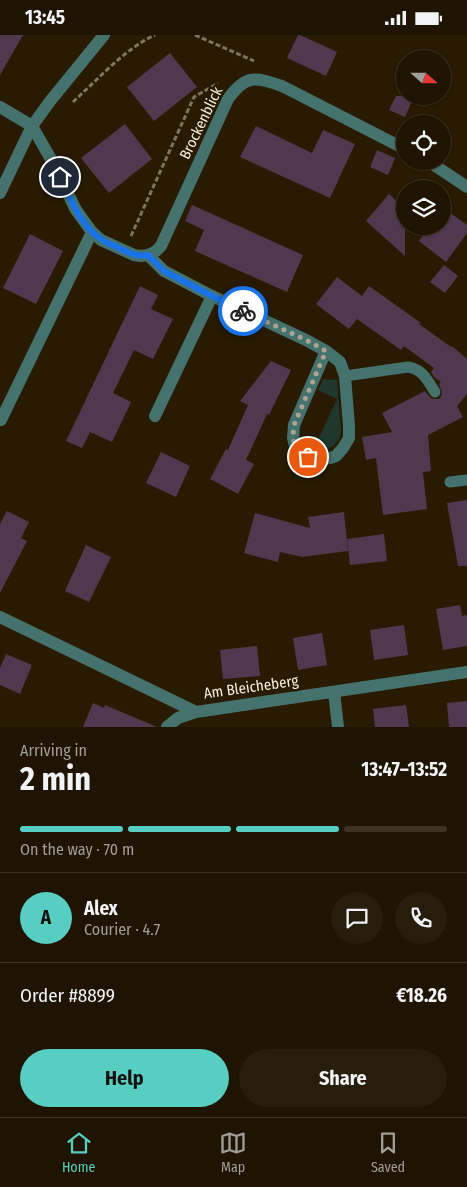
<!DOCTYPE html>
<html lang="en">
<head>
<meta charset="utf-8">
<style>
  body { margin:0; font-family:"Fira Sans Condensed",sans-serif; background:#271d0b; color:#f1f3f6; height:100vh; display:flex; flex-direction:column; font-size:19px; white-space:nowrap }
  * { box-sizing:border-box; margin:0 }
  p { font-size:16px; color:#a19e99 }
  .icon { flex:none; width:28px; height:28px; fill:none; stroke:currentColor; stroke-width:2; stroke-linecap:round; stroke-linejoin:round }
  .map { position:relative; height:692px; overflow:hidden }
  .drawer { display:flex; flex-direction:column; background:#1f1401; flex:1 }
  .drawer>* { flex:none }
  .needle { width:32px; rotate:111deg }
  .controls { position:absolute; left:396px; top:15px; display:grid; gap:10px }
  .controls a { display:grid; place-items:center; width:55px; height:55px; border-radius:50%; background:#1f1401; box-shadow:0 1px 4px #0004,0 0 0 1px #3c3323; font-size:25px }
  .pin { position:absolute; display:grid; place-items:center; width:42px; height:42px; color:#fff; margin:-21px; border:2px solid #fff; border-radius:50%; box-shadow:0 1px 5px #0007 }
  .courier { position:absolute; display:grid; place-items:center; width:50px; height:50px; margin:-25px; border:4px solid #1a73e8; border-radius:50%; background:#fff; color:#222; box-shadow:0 1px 6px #0007 }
  .headline em { font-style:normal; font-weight:700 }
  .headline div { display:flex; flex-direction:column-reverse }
  .headline { display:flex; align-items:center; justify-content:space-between; height:85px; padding:0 20px }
  h1 { font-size:32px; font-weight:700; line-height:38px }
  .bar { display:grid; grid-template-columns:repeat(4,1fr); gap:8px 5px; align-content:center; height:60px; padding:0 20px }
  .bar i { height:6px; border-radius:4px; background:#3c3323 }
  .bar .current { background:#57cec1 }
  .bar p { grid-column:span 4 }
  .line { display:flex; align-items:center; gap:12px; padding:0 20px; border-top:1px solid #3c3323 }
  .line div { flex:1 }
  .round { display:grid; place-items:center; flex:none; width:52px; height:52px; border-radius:26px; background:#271d0b }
  .cta { display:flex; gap:10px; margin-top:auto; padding:10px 20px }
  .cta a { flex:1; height:58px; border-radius:30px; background:#57cec1; color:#111; font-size:20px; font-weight:700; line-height:58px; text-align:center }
  .cta a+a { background:#271d0b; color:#f1f3f6 }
  .status { display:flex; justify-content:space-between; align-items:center; height:35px; padding:0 25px; background:#1f1401; direction:ltr }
  .status svg { height:14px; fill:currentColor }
  .menu { display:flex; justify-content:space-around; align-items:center; height:70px; border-top:1px solid #3c3323; background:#1f1401; font-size:14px; color:#a19e99 }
  .menu a { display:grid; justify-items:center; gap:2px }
  .menu .current { color:#57cec1 }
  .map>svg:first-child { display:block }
  .green { fill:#1f372c }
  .building { fill:#50394e }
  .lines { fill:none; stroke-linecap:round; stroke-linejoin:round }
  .path { stroke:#80745e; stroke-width:3; stroke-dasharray:5 2.5; stroke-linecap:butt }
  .lane { stroke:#46726e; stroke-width:11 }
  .street { stroke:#46726e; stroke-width:12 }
  .done { stroke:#afa491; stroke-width:5; stroke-dasharray:0 9 }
  .route { stroke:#1a73e8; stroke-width:6 }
  .labels { text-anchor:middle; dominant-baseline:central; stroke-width:5; stroke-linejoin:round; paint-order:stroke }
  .street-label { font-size:15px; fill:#f7edde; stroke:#291b01 }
</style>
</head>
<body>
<div class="status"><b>13:45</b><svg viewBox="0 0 49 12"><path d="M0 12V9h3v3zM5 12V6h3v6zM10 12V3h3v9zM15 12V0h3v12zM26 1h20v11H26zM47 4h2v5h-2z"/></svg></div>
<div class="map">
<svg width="467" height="692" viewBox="0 0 467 692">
  <rect width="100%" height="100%" fill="#291b01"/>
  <path class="green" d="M323,344l14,1 4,52c-3,22 -33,25 -41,5l17,5 20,-43 -19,-9z"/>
  <g class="building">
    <path d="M0,0h23l-23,40z"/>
    <path d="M298,0h2l37,17 -11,24 -39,-18z"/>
    <path d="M170,18l27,34 -43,34 -27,-34z"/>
    <path d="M396,61h18l-9,21 -16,-7z"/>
    <path d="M125,89l27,35 -43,34 -28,-35z"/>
    <path d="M256,91l56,27 11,-23 32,14 -25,54 -90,-41z"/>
    <path d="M377,115l18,8 -7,17 -18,-8z"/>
    <path d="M389,159l16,15v47l-39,-35z"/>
    <path d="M192,170l111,50 -16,37 -92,-41 9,-21 -19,-9z"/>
    <path d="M442,172l25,18v8l-21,29 -27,-21 11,-15h12z"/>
    <path d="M30,199l33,17 -27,53 -33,-16z"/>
    <path d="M444,230l14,11 -13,17 -15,-11z"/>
    <path d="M337,242l25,19 7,-10 52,37 -2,1 32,23 1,-1 15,13v35l-10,12 6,11 -35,18 3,36 -8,1 4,37 -44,6 -7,-57 -10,2 -4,-23 30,-5 -10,-19 43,-22 6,7 4,1h4l2,-3 1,-4 -3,-8 2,-2 -7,-5 -3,-5 3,-4 -30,-22 -3,4 -44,-31 -8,10 -33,-25z"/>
    <path d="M140,251l18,9 -7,14 22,10 -20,40 -19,-9 -21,43 18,9 -19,40 -22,-10 -8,16 -16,-7z"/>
    <path d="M271,326l20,9 -22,45 -2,-1 -21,46 8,4 -16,30 -28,-15 16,-30 2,1 20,-45 -8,-4z"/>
    <path d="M161,417l29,14 -14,31 -30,-14z"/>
    <path d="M467,465v66h-9l-11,-63z"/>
    <path d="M7,476l22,11 -8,16 6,3 -27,52v-69z"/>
    <path d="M344,477l4,39 -46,6 -22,-5 -2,10 -34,-9 11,-40 55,15 -2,-11z"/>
    <path d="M384,499l3,27 -37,4 -3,-26z"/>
    <path d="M86,510l25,12 -22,45 -24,-11z"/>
    <path d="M460,570l2,11 5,-1v31l-24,4 -7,-41z"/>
    <path d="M404,590l4,30 -34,5 -4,-30z"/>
    <path d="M322,598l5,32 -29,5 -5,-32z"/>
    <path d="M257,611l3,30 -37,3 -3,-29z"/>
    <path d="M6,619l26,11 -12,29 -20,-9v-17z"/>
    <path d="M467,666v26h-18l-2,-24z"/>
    <path d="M93,668l11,5 1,-3 52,22h-74z"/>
    <path d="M406,670l3,22h-34l-2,-18z"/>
  </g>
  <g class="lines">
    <g class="path">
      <path d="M195,0l59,26"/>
      <path d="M73,67c23,-21 54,-55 82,-67"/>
      <path d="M131,201l63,-139 24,-14"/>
    </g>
    <g class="lane">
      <path d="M345,341l63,-9c16,3 19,13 27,25"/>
      <path d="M450,447l17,-2"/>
    </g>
    <g class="street">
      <path d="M0,72l32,19 20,35 24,49 16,22 9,8 33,15 7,1 7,-1 16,16 48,25 94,44 20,11 14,11 5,14 4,50v12l-6,10 -7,8 -6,2 -10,1 -12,-3 -8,-5 -5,-5 -2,-8 1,-13 32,-74"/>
      <path d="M428,126l39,26"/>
      <path d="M0,158l32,-67 19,-26 53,-65"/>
      <path d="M148,220l8,-4 5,-5 67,-147c18,-25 27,-22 54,-13l123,63"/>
      <path d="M155,381l57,-120"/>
      <path d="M1,385l91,-188"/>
      <path d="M0,582l196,95 271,-40"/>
      <path d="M334,657l4,35"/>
      <path d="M167,692l11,-9 18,-6"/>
    </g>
  </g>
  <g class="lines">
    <path class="done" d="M243,276l63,29 20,11 -32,74c-2,17 -1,23 14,32"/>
    <path class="route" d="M60,142c11,21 20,49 41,62 5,4 12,6 18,9 10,5 18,9 29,7l16,16 48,25 31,15"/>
  </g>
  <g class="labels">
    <g class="street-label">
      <text transform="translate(201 88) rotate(-64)">Brockenblick</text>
      <text transform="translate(251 652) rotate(-8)">Am Bleicheberg</text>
    </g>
  </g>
</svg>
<div class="controls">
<a><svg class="needle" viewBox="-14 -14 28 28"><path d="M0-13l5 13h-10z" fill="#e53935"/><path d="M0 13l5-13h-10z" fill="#a19e99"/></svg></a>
<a><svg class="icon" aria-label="locate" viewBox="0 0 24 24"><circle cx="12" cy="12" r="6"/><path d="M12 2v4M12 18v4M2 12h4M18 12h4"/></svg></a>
<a><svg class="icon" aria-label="layers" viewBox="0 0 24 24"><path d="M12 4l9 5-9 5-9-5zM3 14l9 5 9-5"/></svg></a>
</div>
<div class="pin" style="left:308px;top:422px;background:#ea580c"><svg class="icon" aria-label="bag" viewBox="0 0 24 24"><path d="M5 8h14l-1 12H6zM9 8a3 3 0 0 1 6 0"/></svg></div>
<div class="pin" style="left:60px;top:142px;background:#1f2937"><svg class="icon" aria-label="home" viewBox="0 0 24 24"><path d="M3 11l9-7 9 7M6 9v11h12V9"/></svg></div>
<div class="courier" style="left:243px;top:276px"><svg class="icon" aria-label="bike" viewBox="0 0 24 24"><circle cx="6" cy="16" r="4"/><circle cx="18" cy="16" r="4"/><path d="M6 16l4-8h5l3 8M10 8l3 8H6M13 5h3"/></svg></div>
</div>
<section class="drawer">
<div class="headline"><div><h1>2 min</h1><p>Arriving in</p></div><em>13:47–13:52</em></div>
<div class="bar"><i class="current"></i><i class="current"></i><i class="current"></i><i></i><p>On the way · 70 m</p></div>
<div class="line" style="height:90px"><b class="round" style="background:#57cec1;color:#111">A</b><div><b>Alex</b><p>Courier · 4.7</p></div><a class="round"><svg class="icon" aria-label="chat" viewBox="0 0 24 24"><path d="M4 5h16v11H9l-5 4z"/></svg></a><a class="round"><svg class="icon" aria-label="phone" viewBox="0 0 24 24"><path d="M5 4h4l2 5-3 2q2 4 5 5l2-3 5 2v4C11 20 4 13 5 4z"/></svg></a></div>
<div class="line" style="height:65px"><div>Order #8899</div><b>€18.26</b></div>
<div class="cta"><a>Help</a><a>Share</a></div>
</section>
<nav class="menu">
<a class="current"><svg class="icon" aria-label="home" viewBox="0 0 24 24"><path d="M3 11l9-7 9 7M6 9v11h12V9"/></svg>Home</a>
<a><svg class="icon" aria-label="map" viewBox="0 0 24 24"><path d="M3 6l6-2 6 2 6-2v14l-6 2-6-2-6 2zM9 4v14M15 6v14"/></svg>Map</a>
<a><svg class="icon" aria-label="saved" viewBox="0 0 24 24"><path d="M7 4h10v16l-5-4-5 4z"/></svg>Saved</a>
</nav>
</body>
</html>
